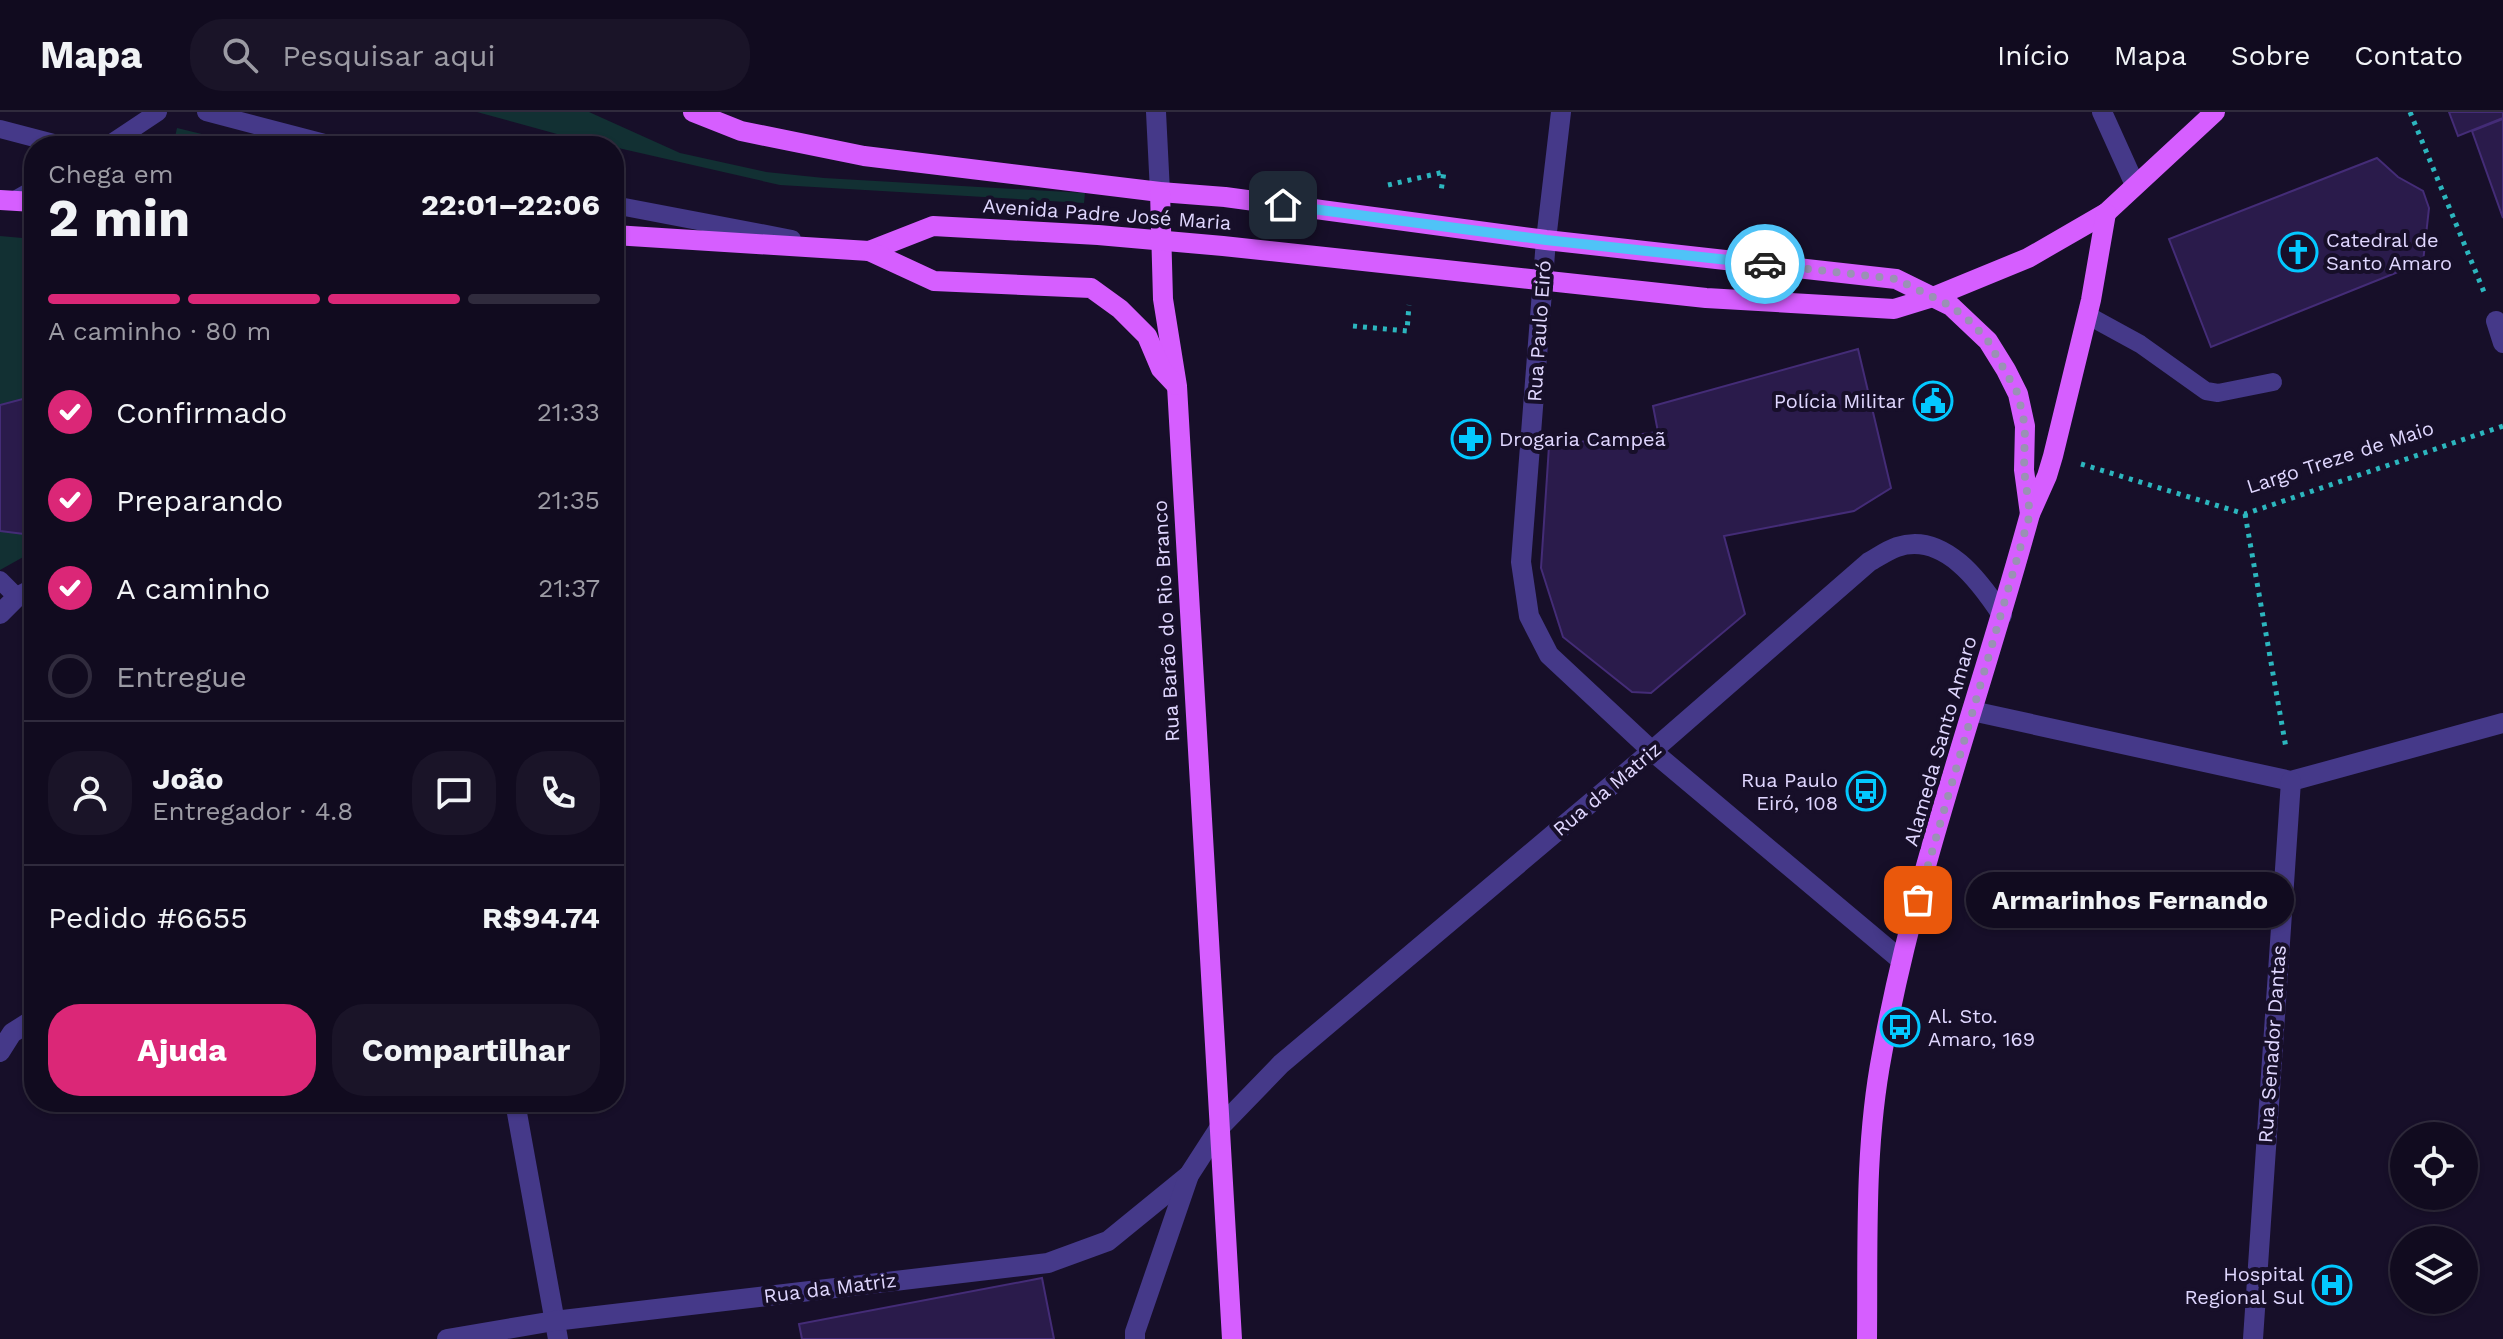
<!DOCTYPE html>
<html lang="pt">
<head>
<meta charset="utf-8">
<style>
  body { margin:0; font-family:"Work Sans",sans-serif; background:#1a1428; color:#f1f3f6; height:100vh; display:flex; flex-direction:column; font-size:30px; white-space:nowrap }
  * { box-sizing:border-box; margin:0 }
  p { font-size:26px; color:#9c9ba4 }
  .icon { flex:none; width:44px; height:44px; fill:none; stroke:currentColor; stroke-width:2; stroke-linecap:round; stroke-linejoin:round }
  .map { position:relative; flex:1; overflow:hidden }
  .sheet { position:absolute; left:24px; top:24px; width:600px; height:976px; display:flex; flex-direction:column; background:#110b1f; border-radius:32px; box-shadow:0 2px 6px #0004,0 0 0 2px #302b3d }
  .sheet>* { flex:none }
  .controls { position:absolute; left:2390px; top:1010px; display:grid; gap:16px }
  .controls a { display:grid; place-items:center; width:88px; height:88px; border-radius:50%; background:#110b1f; box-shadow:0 2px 6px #0004,0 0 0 2px #302b3d; font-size:40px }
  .pin { position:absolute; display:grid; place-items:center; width:68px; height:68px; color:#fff; margin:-34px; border-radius:16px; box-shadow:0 4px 12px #0006 }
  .courier { position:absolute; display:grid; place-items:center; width:80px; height:80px; margin:-40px; border:6px solid #4fc3f7; border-radius:50%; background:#fff; color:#222; box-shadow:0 2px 10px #0007 }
  .bubble { position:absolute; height:56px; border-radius:28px; background:#110b1f; box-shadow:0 2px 6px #0004,0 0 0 2px #302b3d; font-size:26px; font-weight:700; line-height:56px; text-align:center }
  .head em { font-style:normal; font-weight:700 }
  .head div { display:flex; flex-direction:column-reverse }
  .head { display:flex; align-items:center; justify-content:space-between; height:136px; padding:0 24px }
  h1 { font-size:52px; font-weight:700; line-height:60px }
  .bar { display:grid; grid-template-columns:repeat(4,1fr); gap:12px 8px; align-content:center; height:96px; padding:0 24px }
  .bar i { height:10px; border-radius:6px; background:#302b3d }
  .bar .on { background:#db2777 }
  .bar p { grid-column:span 4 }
  .line { display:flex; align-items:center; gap:20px; padding:0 24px; border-top:2px solid #302b3d }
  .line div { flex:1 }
  .round { display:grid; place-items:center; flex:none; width:84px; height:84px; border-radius:32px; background:#1a1428 }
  ol { padding:0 24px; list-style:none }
  li { display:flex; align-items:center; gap:24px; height:88px }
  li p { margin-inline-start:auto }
  li .icon { padding:8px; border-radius:50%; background:#db2777; color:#fff; stroke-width:4 }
  li:last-child { color:#9c9ba4 }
  li i { width:44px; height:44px; border:4px solid #302b3d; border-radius:50% }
  .button { display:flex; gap:16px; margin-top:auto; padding:16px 24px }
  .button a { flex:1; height:92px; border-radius:32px; background:#db2777; color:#fff; font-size:32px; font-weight:700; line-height:92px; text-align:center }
  .button a+a { background:#1a1428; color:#f1f3f6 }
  header { display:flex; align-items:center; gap:48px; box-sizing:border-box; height:112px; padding:0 40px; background:#110b1f; border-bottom:2px solid #302b3d }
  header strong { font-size:38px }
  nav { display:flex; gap:44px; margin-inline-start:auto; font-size:28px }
  .search { width:560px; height:72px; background:#1a1428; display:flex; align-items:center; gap:20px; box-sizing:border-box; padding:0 28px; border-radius:32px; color:#9c9ba4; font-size:30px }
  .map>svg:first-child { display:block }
  .green { fill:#123033 }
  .building { fill:#2a1b4b; stroke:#442c77; stroke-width:2 }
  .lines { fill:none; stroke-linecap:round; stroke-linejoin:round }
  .path { stroke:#2cb6be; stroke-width:5; stroke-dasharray:4 6; stroke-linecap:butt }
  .service { stroke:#453989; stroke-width:18 }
  .pedestrian { stroke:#453989; stroke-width:20 }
  .minor { stroke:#453989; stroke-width:20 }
  .tertiary { stroke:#453989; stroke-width:20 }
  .primary { stroke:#d65eff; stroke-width:20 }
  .done { stroke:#9a91b4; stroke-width:8; stroke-dasharray:0 14.4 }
  .route { stroke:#4fc3f7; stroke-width:10 }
  .labels { text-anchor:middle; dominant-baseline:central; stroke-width:8; stroke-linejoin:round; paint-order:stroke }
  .street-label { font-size:20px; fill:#e0d7ff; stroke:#170f29 }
  .poi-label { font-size:20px; fill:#e0d7ff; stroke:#170f29; text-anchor:start }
</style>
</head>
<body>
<header>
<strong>Mapa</strong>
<div class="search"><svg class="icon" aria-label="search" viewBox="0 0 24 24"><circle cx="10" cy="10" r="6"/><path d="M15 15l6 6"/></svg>Pesquisar aqui</div>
<nav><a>Início</a><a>Mapa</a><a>Sobre</a><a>Contato</a></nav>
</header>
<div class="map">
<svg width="2503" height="1227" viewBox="0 0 2503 1227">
  <rect width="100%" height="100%" fill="#170f29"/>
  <g class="green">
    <path d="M477,0h112l91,41 86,19 58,6 261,15 -1,10 -304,-18 -223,-51z"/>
    <path d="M177,16l74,18h-64l-13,-4z"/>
    <path d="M0,124l34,3v312l-34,19z"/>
  </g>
  <g class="building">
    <path d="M2449,0h54v6l-45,18z"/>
    <path d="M2503,7v99l-31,-87z"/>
    <path d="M2377,46l21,19 25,14 6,17 -6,54 -212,85 -42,-108z"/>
    <path d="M1858,237l33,139 -37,23 -130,25 21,78 -94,79 -19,-1 -69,-55 -22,-69 8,-122 109,-14 -5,-26z"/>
    <path d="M34,284v136l-10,2 -24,-3v-126z"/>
    <path d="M1042,1166l12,61h-252l-3,-15z"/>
  </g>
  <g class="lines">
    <g class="path">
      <path d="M2410,0l74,180"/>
      <path d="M1388,73l56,-13 -3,19"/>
      <path d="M1353,214l54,5 2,-26"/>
      <path d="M2081,352l164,50 258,-88"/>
      <path d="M2245,402l41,234"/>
    </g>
    <g class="service">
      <path d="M206,0l130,34"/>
      <path d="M0,17l65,17"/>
      <path d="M107,34l51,-34"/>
      <path d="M13,89l21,-12"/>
      <path d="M614,93l178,34"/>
      <path d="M2087,203l53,29 66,47 12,2 55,-11"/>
      <path d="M0,468l17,17"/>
    </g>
    <path class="pedestrian" d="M2102,0l33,73"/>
    <g class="minor">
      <path d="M1561,0l-15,128 -25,322 8,54 20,39 103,96 249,209"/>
      <path d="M2496,209l7,22"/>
      <path d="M0,502l17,-17 17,-9"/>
      <path d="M1972,599l319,70 212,-58"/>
      <path d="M0,940l12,-19 22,-14"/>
      <path d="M515,990l43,237"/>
      <path d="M447,1227l107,-18 494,-58 60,-22 81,-66"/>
      <path d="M1135,1227v-7l54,-157 31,-48 61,-63 371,-313 217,-189c9,-5 19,-12 28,-15 47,-16 84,36 105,68"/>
      <path d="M2253,1227l38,-558"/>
    </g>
    <path class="tertiary" d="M1156,0l4,80"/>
    <g class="primary">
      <path d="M693,0l48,19 123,25 296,36 65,5 321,43 350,39 55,27 37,35 18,29 12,24 7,32 -1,44 6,44"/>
      <path d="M1160,80l3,107 14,87 55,953"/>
      <path d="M0,88l34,2"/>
      <path d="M614,123l255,16 64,-25 165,9 125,11 483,52 188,11 39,-12 95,-39 78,-45 109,-101"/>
      <path d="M869,139l65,30 157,7 29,21 27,27 14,33 15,16"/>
      <path d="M1867,1227c1,-95 -3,-191 15,-285 33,-183 99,-360 148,-540l17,-38 6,-20 38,-156 15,-87"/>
    </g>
  </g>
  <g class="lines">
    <path class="done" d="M1765,152l131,15 55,27 21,17 16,18 30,53 7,32 -1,44 6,44 -112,386"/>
    <path class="route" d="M1283,93l263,35 219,24"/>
  </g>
  <defs>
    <symbol id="church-ring" viewBox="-11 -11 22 22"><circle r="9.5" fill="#170f29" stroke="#03c8ff" stroke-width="1.5"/><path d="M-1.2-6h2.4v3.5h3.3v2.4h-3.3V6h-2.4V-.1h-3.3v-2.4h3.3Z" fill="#03c8ff"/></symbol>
    <symbol id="civic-ring" viewBox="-11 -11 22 22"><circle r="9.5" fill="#170f29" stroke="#03c8ff" stroke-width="1.5"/><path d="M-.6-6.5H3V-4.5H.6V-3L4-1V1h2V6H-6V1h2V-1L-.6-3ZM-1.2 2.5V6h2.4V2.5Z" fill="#03c8ff"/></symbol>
    <symbol id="pharmacy-ring" viewBox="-11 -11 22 22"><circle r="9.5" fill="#170f29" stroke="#03c8ff" stroke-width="1.5"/><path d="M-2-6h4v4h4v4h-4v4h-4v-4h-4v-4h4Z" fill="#03c8ff"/></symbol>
    <symbol id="bus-ring" viewBox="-11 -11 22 22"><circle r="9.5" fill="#170f29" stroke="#03c8ff" stroke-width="1.5"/><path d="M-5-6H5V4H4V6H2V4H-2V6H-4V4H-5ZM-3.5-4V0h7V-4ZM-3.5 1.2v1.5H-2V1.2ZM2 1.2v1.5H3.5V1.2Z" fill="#03c8ff"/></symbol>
    <symbol id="hospital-ring" viewBox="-11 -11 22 22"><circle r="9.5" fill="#170f29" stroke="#03c8ff" stroke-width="1.5"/><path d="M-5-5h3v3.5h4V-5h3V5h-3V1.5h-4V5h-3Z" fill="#03c8ff"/></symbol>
  </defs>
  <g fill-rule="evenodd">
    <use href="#church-ring" x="2276" y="118" width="44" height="44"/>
    <use href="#civic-ring" x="1911" y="267" width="44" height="44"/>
    <use href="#pharmacy-ring" x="1449" y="305" width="44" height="44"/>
    <use href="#bus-ring" x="1844" y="657" width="44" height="44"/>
    <use href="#bus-ring" x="1878" y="893" width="44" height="44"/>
    <use href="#hospital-ring" x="2310" y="1151" width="44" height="44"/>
  </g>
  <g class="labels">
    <g class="street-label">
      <text transform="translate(1107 102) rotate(4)">Avenida Padre José Maria</text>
      <text transform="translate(1539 219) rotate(-86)">Rua Paulo Eiró</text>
      <text transform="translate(2340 345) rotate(-18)">Largo Treze de Maio</text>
      <text transform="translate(1166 509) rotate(-93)">Rua Barão do Rio Branco</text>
      <text transform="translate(1940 629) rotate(-74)">Alameda Santo Amaro</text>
      <text transform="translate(1607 677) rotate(-40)">Rua da Matriz</text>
      <text transform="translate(2272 932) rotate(-86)">Rua Senador Dantas</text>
      <text transform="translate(830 1176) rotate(-7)">Rua da Matriz</text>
    </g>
    <g class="poi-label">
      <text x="2326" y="128">Catedral de<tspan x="2326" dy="23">Santo Amaro</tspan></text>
      <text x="1905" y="289" text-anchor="end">Polícia Militar</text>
      <text x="1499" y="327">Drogaria Campeã</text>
      <text x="1838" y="668" text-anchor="end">Rua Paulo<tspan x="1838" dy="23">Eiró, 108</tspan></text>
      <text x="1928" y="904">Al. Sto.<tspan x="1928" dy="23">Amaro, 169</tspan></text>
      <text x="2304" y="1162" text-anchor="end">Hospital<tspan x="2304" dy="23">Regional Sul</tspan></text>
    </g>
  </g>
</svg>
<div class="controls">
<a><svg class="icon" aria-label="locate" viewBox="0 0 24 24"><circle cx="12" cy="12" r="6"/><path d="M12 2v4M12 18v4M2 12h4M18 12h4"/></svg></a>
<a><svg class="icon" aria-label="layers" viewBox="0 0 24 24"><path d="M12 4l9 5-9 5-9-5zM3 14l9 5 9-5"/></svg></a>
</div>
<div class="pin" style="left:1918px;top:788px;background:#ea580c"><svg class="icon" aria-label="bag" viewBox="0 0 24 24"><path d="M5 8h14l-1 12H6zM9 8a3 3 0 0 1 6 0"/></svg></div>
<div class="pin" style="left:1283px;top:93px;background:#1f2937"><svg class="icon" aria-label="home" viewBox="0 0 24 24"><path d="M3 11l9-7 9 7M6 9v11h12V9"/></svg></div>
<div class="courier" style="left:1765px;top:152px"><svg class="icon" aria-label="car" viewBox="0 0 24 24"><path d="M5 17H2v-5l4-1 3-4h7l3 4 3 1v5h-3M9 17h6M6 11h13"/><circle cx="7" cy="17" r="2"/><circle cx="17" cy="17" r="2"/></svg></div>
<div class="bubble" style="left:1966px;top:760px;width:328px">Armarinhos Fernando</div>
<section class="sheet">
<div class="head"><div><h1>2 min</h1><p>Chega em</p></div><em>22:01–22:06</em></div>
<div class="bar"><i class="on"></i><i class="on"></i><i class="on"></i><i></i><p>A caminho · 80 m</p></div>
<ol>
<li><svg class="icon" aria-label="check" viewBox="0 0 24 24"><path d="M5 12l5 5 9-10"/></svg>Confirmado<p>21:33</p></li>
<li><svg class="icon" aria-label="check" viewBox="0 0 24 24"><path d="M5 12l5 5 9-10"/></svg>Preparando<p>21:35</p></li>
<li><svg class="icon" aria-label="check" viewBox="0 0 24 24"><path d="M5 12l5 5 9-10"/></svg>A caminho<p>21:37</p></li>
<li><i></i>Entregue</li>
</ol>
<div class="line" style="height:144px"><a class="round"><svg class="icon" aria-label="person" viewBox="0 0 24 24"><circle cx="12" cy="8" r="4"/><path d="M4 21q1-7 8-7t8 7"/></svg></a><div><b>João</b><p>Entregador · 4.8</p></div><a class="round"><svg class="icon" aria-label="chat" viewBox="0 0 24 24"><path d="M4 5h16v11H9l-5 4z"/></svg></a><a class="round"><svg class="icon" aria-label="phone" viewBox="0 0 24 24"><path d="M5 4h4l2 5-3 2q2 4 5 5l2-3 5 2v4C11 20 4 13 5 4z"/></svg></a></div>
<div class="line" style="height:104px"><div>Pedido #6655</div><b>R$94.74</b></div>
<div class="button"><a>Ajuda</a><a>Compartilhar</a></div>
</section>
</div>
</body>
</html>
